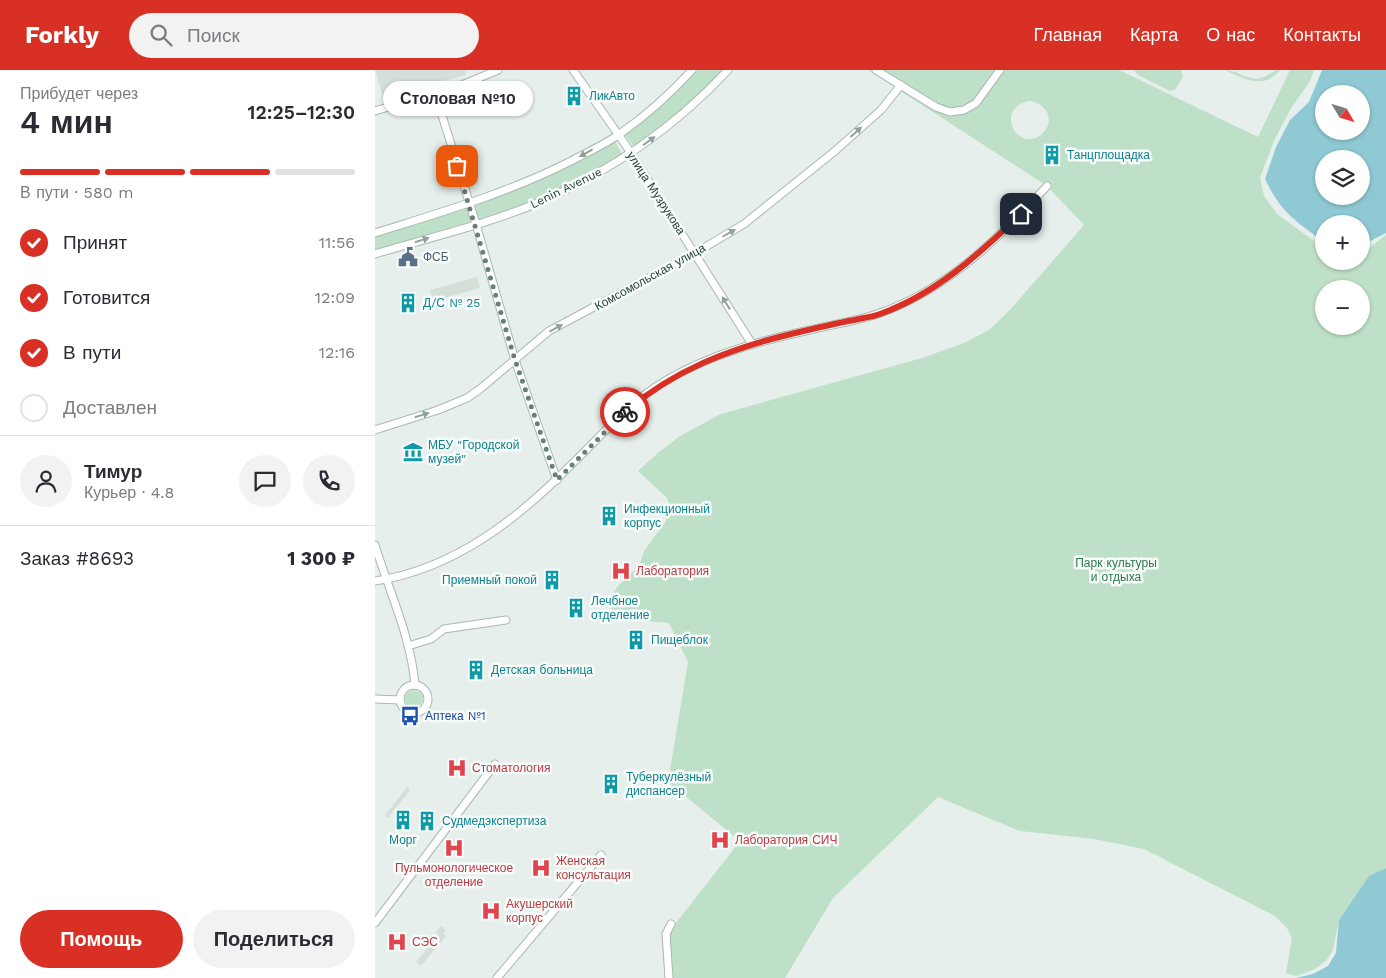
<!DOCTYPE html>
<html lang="ru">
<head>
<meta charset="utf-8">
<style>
  body { margin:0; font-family:"Work Sans",sans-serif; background:#f2f2f3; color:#2b2b33; height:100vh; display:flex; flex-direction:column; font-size:19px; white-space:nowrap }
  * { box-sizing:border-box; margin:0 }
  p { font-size:16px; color:#7c7c81 }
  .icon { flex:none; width:28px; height:28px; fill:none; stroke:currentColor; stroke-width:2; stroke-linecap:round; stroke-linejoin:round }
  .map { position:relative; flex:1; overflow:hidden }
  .side { display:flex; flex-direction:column; background:#fff; width:375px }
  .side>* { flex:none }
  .needle { width:32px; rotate:128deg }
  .tools { position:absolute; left:940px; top:15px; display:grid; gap:10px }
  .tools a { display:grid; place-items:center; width:55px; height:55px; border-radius:50%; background:#fff; box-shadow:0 1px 4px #0004; font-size:25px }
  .pin { position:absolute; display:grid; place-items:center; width:42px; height:42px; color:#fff; margin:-21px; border-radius:10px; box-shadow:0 2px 8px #0006 }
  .courier { position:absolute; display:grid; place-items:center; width:50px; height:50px; margin:-25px; border:4px solid #d93025; border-radius:50%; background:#fff; color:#222; box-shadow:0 1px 6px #0007 }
  .bubble { position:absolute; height:35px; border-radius:18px; background:#fff; box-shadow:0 1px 4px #0004; font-size:16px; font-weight:600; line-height:35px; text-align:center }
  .headline em { font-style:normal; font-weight:600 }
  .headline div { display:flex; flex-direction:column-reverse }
  .headline { display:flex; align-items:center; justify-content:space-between; height:85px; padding:0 20px }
  h1 { font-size:32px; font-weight:600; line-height:38px }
  .bar { display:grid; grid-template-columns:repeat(4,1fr); gap:8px 5px; align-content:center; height:60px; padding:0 20px }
  .bar i { height:6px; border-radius:4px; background:#e1e1e2 }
  .bar .active { background:#d93025 }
  .bar p { grid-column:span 4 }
  .line { display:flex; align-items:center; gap:12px; padding:0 20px; border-top:1px solid #e1e1e2 }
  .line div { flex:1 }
  .round { display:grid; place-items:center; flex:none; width:52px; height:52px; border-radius:26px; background:#f2f2f3 }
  ol { padding:0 20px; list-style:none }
  li { display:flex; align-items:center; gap:15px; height:55px }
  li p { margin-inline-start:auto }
  li .icon { padding:5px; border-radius:50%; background:#d93025; color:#fff; stroke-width:4 }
  li:last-child { color:#7c7c81 }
  li i { width:28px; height:28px; border:2px solid #e1e1e2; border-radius:50% }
  .action { display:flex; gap:10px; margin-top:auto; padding:10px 20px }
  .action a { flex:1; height:58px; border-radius:30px; background:#d93025; color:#fff; font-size:20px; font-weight:600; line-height:58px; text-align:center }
  .action a+a { background:#f2f2f3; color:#2b2b33 }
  header { display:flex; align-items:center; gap:30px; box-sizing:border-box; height:70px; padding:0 25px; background:#d93025; color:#fff }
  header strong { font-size:24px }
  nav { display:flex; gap:28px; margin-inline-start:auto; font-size:18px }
  .search { width:350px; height:45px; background:#f2f2f3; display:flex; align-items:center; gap:12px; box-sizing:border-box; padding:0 18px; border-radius:28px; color:#7c7c81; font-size:19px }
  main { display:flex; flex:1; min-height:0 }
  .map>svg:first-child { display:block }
  .built { fill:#d4dfda }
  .green { fill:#bfe0c8; fill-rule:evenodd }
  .water { fill:#8ec9d4; fill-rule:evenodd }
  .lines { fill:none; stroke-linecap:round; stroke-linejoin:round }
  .minor-casing { stroke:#a8b8b2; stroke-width:9 }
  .minor { stroke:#fff; stroke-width:7 }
  .oneway { fill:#92a09c }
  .done { stroke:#687f78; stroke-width:5; stroke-dasharray:0 9 }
  .route { stroke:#d93025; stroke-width:6 }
  .labels { text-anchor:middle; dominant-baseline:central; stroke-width:5; stroke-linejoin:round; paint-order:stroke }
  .culture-label { font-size:12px; fill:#0d838f; stroke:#f7fbf9; text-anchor:start }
  .street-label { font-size:12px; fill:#24423a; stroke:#f7fbf9 }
  .service-label { font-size:12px; fill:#4e5e75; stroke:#f7fbf9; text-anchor:start }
  .park-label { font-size:12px; fill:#2d7a4b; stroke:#f7fbf9 }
  .health-label { font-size:12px; fill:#be3a42; stroke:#f7fbf9; text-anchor:start }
  .transit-label { font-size:12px; fill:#164399; stroke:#f7fbf9; text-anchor:start }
</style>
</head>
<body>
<header>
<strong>Forkly</strong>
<div class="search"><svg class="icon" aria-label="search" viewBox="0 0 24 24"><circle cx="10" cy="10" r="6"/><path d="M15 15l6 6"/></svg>Поиск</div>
<nav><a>Главная</a><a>Карта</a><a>О нас</a><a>Контакты</a></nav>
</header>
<main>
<section class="side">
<div class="headline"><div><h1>4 мин</h1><p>Прибудет через</p></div><em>12:25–12:30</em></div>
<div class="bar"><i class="active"></i><i class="active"></i><i class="active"></i><i></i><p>В пути · 580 m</p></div>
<ol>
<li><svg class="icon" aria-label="check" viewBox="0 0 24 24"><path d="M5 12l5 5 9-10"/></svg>Принят<p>11:56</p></li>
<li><svg class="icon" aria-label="check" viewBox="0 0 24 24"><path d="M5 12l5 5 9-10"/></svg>Готовится<p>12:09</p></li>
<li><svg class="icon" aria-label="check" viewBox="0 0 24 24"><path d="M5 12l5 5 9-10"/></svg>В пути<p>12:16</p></li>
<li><i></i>Доставлен</li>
</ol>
<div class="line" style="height:90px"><a class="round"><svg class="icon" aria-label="person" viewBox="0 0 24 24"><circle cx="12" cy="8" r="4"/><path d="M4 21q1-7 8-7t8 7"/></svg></a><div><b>Тимур</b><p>Курьер · 4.8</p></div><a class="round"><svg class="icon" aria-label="chat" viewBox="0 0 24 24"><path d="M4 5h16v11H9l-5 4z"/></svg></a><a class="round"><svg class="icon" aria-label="phone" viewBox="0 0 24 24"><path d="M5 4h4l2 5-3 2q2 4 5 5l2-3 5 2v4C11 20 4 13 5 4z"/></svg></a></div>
<div class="line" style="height:65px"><div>Заказ #8693</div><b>1 300 ₽</b></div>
<div class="action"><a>Помощь</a><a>Поделиться</a></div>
</section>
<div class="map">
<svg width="1011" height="908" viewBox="0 0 1011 908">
  <rect width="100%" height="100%" fill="#e6efeb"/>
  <g class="built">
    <path d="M0,0h90l1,5 -83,22z"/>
    <path d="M102,207l3,11 -47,13 -3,-11z"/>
    <path d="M32,717l3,3 -22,28 -3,-3z"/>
    <path d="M66,856l5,4 -3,3 3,3 -25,30 -5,-4 22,-27 -2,-3z"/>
  </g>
  <g class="green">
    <path d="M320,0h30l-39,39 -51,39 -11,-14 58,-51z"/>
    <path d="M493,0h251l139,67 32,-67h24l-4,11 -20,29 -16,31 -14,37 4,18 13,18 47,34v13h37v-12l8,-1 17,-13v633l-17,8 -30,44 -6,30 -7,11 -11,8 -19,7 -10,-3 6,-35 -5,-10 -12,-12 -131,-67 -50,-10 -74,-8 -82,-34 -105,101 -48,80h-112l-4,-46 71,-91 -72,-59 20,-120 -19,-39 -43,-4 -11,-4 -7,-13 10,-16 21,-20 5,-15 22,-30 4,-15 -3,-8 -29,-27 21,-19 21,-16 41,-22 201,-56 42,-15 25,-13 21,-20 74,-85 -37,-39zM654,31c12,1 23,11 19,24 -2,5 -5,9 -10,12 -24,12 -42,-29 -9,-36zM675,79h4l5,5 -1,7c-7,5 -14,1 -13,-7zM949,219h37v37h-37z"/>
    <path d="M759,0h47l2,6 -7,13 -6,2 -32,-16z"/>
    <path d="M850,0c11,0 20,9 32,9 10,-1 15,-9 23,-9 -16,20 -36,9 -55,0z"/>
    <path d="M239,70l9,15 -57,32 -26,12 -61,22 -5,-16c50,-17 94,-40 140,-65z"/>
    <path d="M92,138l5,14 -97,29v-15z"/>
    <circle cx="39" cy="629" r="9"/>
  </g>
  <g class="water">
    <path d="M947,0h64v163l-22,11 -3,1v-21h-37l-1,17c-29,-21 -42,-29 -58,-62l11,-32 14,-27 19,-18zM949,24h37v37h-37zM949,89h37v37h-37z"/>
    <path d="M1011,798v110h-90l17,-4 15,-8 8,-13 3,-33 30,-44z"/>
  </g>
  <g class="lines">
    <defs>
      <g id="minor">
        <path d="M198,0l52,74 127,200"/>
        <path d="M501,0l60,37 14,5 14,-2 12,-7 24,-33"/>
        <path d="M60,23l41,131 39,136 42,120"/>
        <path d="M0,41l82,-24 41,-17"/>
        <path d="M0,163c67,-21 133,-40 196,-72 17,-9 35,-17 50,-28 26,-18 50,-40 71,-63"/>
        <path d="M0,184c56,-17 114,-30 167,-53 71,-31 134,-75 186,-131"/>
        <path d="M0,360l63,-20 29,-12 13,-9 69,-58 146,-78 49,-29 91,-73 46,-41 20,-25"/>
        <path d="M0,475c14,46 36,92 40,140"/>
        <path d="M0,511c80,-12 144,-63 199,-119 24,-23 46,-49 73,-69 47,-34 107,-51 163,-63 23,-6 48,-9 70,-17 68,-24 120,-76 167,-127"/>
        <path d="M33,576l23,-7 13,-10 62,-9"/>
        <circle cx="39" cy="629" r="14"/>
        <path d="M0,629l25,1"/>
        <path d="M0,853l120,-159"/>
        <path d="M122,908l104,-123"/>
        <path d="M294,908l-3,-44 5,-10"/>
      </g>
    </defs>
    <use href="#minor" class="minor-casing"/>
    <use href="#minor" class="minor"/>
  </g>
  <defs><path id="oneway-solid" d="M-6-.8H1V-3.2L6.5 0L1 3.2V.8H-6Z" transform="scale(1.25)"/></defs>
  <g class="oneway">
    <use href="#oneway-solid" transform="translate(481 62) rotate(-42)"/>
    <use href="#oneway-solid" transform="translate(274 71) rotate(-35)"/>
    <use href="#oneway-solid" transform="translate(211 83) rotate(151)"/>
    <use href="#oneway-solid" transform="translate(354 163) rotate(-30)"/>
    <use href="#oneway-solid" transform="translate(47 170) rotate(-17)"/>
    <use href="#oneway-solid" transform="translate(351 233) rotate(-122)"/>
    <use href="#oneway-solid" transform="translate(181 258) rotate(-28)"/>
    <use href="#oneway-solid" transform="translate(47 345) rotate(-17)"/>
  </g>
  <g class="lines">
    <path class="done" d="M82,96l58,194 42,120 68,-68"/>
    <path class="route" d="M250,342c49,-42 104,-63 166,-78 21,-5 42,-10 63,-14 9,-2 18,-3 26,-6 56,-20 99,-60 141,-100"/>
  </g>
  <defs>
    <symbol id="building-bare" viewBox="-9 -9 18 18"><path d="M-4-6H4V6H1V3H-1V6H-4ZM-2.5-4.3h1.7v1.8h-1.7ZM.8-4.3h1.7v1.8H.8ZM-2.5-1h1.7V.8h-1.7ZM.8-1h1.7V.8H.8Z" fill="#0f9aa8" stroke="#f7fbf9" stroke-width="2.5" paint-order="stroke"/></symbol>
    <symbol id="civic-bare" viewBox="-9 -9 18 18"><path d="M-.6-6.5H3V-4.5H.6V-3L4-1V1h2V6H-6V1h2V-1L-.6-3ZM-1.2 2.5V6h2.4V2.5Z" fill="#5c6f8a" stroke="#f7fbf9" stroke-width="2.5" paint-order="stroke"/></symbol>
    <symbol id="museum-bare" viewBox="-9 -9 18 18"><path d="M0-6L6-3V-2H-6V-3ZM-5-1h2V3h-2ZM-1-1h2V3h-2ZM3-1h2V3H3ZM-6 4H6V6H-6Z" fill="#0f9aa8" stroke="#f7fbf9" stroke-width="2.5" paint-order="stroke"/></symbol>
    <symbol id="hospital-bare" viewBox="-9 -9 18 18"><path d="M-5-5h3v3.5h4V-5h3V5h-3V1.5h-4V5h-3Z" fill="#e0444e" stroke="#f7fbf9" stroke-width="2.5" paint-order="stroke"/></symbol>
    <symbol id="bus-bare" viewBox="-9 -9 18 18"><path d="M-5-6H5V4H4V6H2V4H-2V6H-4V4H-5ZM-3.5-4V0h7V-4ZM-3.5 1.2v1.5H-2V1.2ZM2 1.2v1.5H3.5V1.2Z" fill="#1a4fb4" stroke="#f7fbf9" stroke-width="2.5" paint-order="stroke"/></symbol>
  </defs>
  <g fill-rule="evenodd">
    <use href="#building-bare" x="185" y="12" width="28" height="28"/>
    <use href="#building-bare" x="663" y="71" width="28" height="28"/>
    <use href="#civic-bare" x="19" y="173" width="28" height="28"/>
    <use href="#building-bare" x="19" y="219" width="28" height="28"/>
    <use href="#museum-bare" x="24" y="368" width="28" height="28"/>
    <use href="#building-bare" x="220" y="432" width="28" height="28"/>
    <use href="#hospital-bare" x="232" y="487" width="28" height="28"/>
    <use href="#building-bare" x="163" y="496" width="28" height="28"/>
    <use href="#building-bare" x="187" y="524" width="28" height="28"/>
    <use href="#building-bare" x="247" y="556" width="28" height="28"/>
    <use href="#building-bare" x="87" y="586" width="28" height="28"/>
    <use href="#bus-bare" x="21" y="632" width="28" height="28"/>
    <use href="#hospital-bare" x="68" y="684" width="28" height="28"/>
    <use href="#building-bare" x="222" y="700" width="28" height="28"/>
    <use href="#building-bare" x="14" y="736" width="28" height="28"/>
    <use href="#building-bare" x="38" y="737" width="28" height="28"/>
    <use href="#hospital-bare" x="331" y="756" width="28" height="28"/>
    <use href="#hospital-bare" x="65" y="764" width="28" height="28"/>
    <use href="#hospital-bare" x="152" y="784" width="28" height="28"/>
    <use href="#hospital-bare" x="102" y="827" width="28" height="28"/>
    <use href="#hospital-bare" x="8" y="858" width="28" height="28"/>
  </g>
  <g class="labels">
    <g class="culture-label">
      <text x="214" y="26">ЛикАвто</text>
      <text x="692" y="85">Танцплощадка</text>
      <text x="48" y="233">Д/С № 25</text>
      <text x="53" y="375">МБУ "Городской<tspan x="53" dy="14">музей"</tspan></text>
      <text x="249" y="439">Инфекционный<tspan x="249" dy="14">корпус</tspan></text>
      <text x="162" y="510" text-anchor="end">Приемный покой</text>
      <text x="216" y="531">Лечбное<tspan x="216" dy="14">отделение</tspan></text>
      <text x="276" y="570">Пищеблок</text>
      <text x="116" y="600">Детская больница</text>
      <text x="251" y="707">Туберкулёзный<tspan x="251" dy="14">диспансер</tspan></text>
      <text x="67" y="751">Судмедэкспертиза</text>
      <text x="28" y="770" text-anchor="middle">Морг</text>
    </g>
    <g class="street-label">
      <text transform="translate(191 118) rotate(-26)">Lenin Avenue</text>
      <text transform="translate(281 123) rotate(57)">улица Музрукова</text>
      <text transform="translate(275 207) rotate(-29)">Комсомольская улица</text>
    </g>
    <g class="service-label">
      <text x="48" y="187">ФСБ</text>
    </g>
    <g class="park-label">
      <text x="741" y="493">Парк культуры<tspan x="741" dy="14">и отдыха</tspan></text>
    </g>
    <g class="health-label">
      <text x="261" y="501">Лаборатория</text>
      <text x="97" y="698">Стоматология</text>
      <text x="360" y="770">Лаборатория СИЧ</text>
      <text x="181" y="791">Женская<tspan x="181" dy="14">консультация</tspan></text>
      <text x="79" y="798" text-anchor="middle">Пульмонологическое<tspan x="79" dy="14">отделение</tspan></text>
      <text x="131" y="834">Акушерский<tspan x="131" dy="14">корпус</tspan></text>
      <text x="37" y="872">СЭС</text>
    </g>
    <g class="transit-label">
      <text x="50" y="646">Аптека №1</text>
    </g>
  </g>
</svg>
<div class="tools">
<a><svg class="needle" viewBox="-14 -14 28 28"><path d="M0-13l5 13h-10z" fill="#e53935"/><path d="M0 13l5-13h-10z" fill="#7c7c81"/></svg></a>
<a><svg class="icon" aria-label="layers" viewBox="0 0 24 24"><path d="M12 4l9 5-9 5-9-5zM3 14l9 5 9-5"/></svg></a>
<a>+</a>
<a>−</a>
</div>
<div class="pin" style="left:82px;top:96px;background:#ea580c"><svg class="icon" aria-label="bag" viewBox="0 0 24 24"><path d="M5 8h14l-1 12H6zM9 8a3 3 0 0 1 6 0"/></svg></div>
<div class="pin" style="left:646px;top:144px;background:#1f2937"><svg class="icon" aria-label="home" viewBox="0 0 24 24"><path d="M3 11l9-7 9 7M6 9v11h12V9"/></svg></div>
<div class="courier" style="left:250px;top:342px"><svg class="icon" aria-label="bike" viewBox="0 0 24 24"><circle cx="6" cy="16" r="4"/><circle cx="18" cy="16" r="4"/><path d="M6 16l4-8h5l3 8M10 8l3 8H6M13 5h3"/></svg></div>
<div class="bubble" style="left:8px;top:11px;width:150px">Столовая №10</div>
</div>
</main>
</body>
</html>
